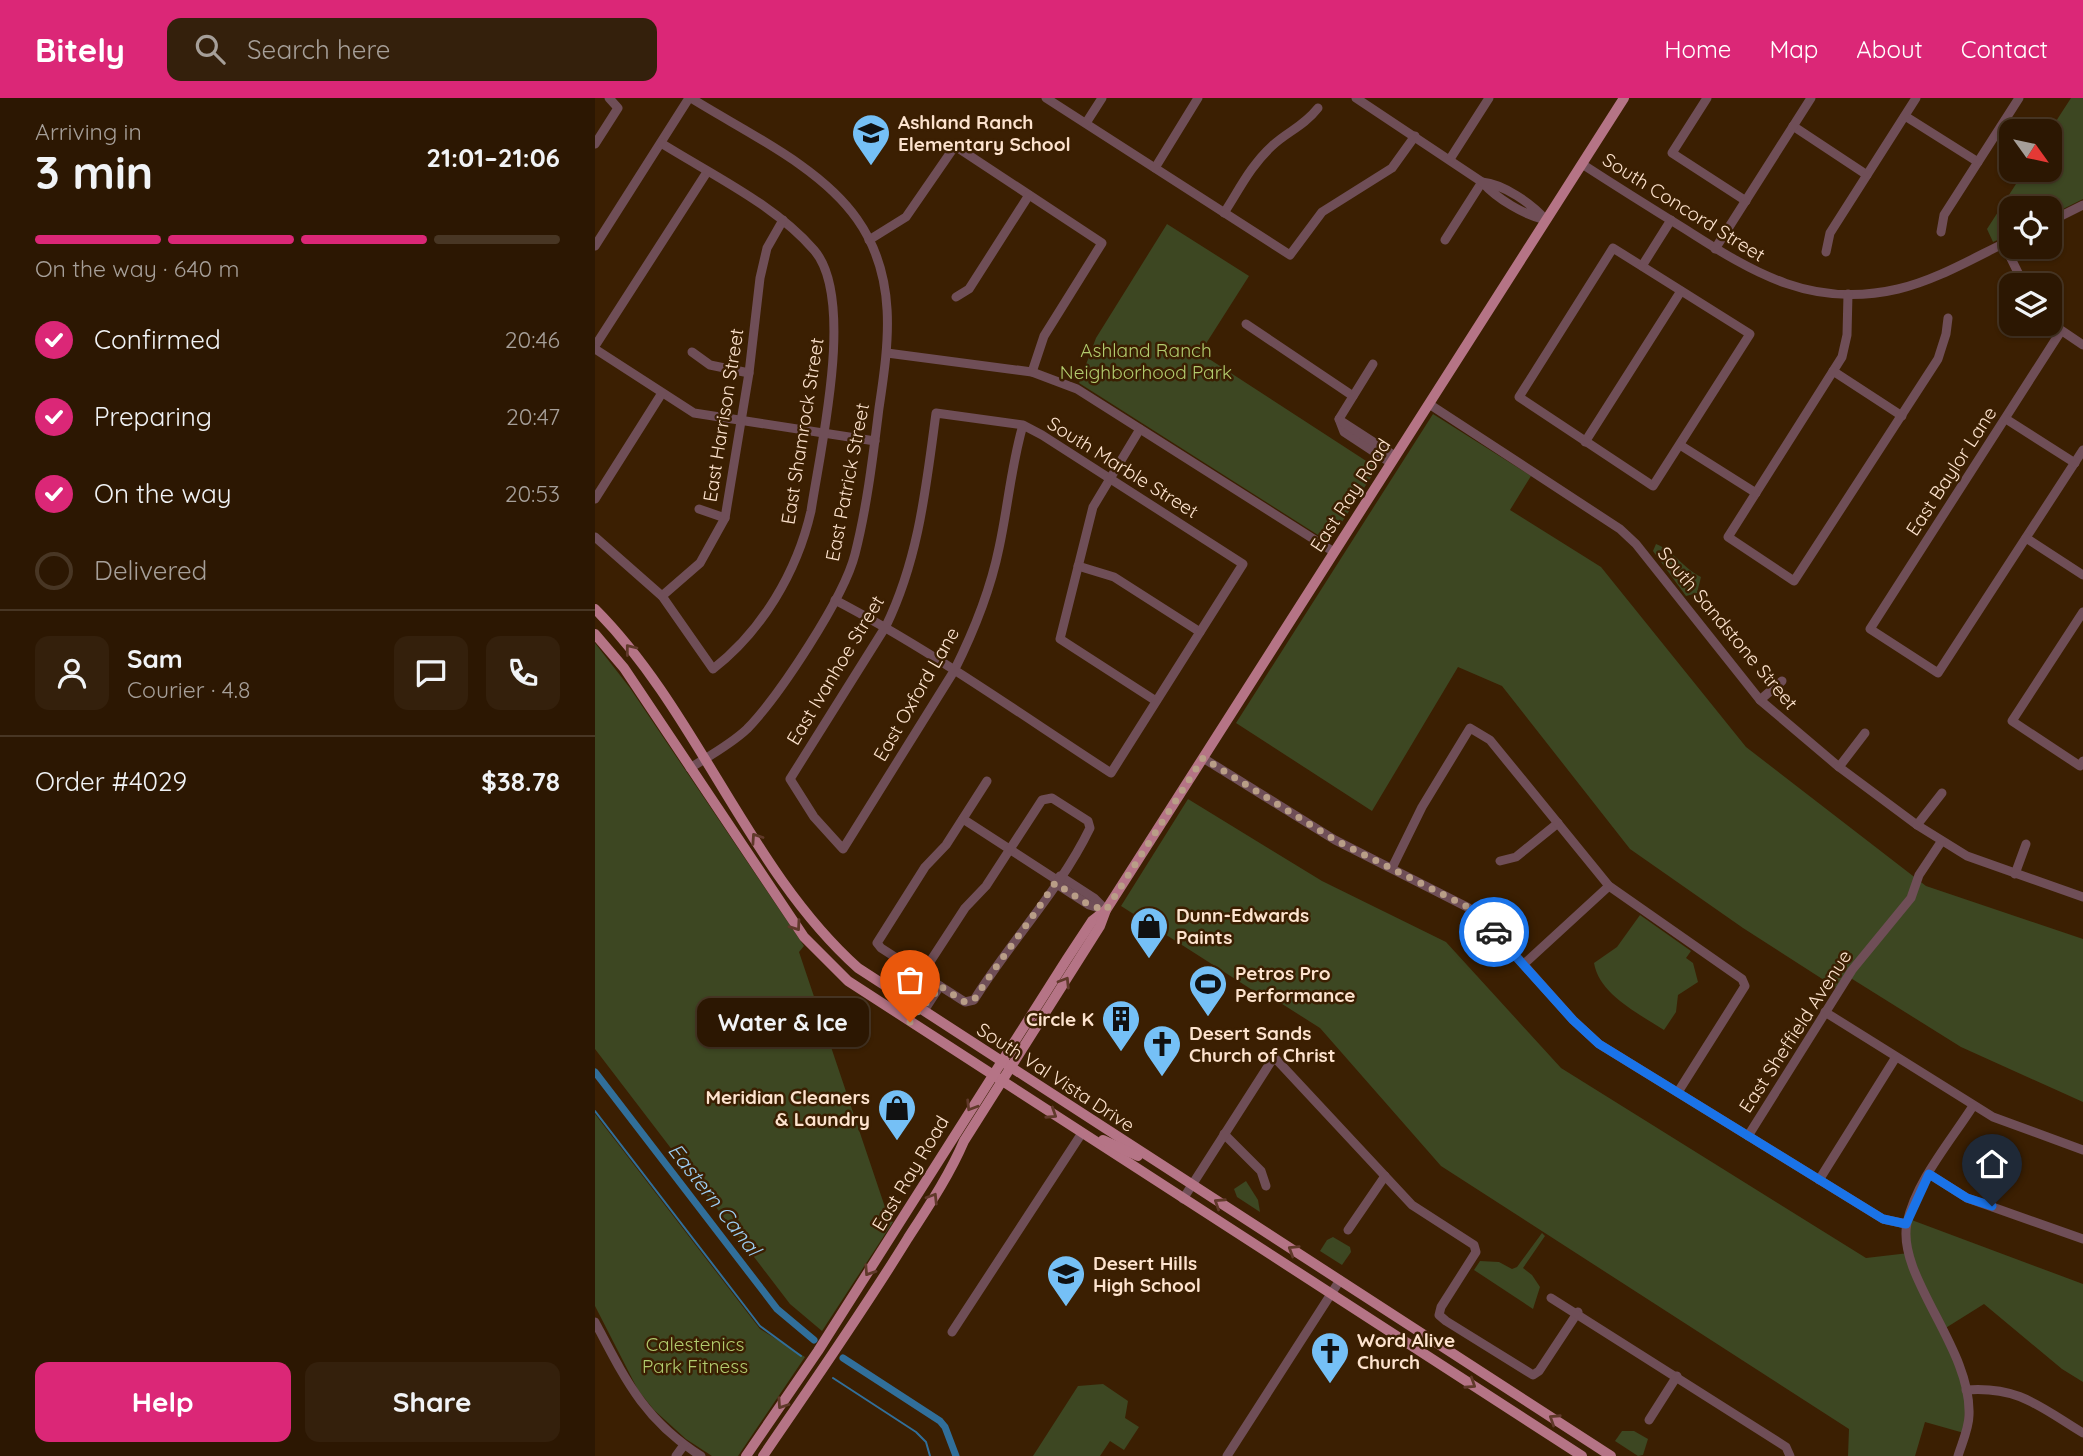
<!DOCTYPE html>
<html lang="en">
<head>
<meta charset="utf-8">
<style>
  body { margin:0; font-family:Quicksand,sans-serif; background:#34200c; color:#f1f3f6; height:100vh; display:flex; flex-direction:column; font-size:26px; white-space:nowrap }
  * { box-sizing:border-box; margin:0 }
  p { font-size:23px; color:#a69f99 }
  .icon { flex:none; width:38px; height:38px; fill:none; stroke:currentColor; stroke-width:2; stroke-linecap:round; stroke-linejoin:round }
  .map { position:relative; flex:1; overflow:hidden }
  .drawer { display:flex; flex-direction:column; background:#2c1702; width:595px }
  .drawer>* { flex:none }
  .needle { width:46px; rotate:123deg }
  .fabs { position:absolute; left:1404px; top:21px; display:grid; gap:14px }
  .fabs a { display:grid; place-items:center; width:63px; height:63px; border-radius:14px; background:#2c1702; box-shadow:0 2px 5px #0004,0 0 0 2px #483624; font-size:35px }
  .pin { position:absolute; display:grid; place-items:center; width:60px; height:60px; color:#fff; margin:-72px -30px; border-radius:50% 50% 50% 0; rotate:-45deg; box-shadow:0 0 7px #0007 }
  .pin .icon { rotate:45deg }
  .courier { position:absolute; display:grid; place-items:center; width:70px; height:70px; margin:-35px; border:5px solid #1a73e8; border-radius:50%; background:#fff; color:#222; box-shadow:0 2px 9px #0007 }
  .bubble { position:absolute; height:49px; border-radius:14px; background:#2c1702; box-shadow:0 2px 5px #0004,0 0 0 2px #483624; font-size:23px; font-weight:800; line-height:49px; text-align:center }
  .head em { font-style:normal; font-weight:800 }
  .head div { display:flex; flex-direction:column-reverse }
  .head { display:flex; align-items:center; justify-content:space-between; height:119px; padding:0 35px }
  h1 { font-size:46px; font-weight:800; line-height:52px }
  .bar { display:grid; grid-template-columns:repeat(4,1fr); gap:10px 7px; align-content:center; height:84px; padding:0 35px }
  .bar i { height:9px; border-radius:5px; background:#483624 }
  .bar .current { background:#db2777 }
  .bar p { grid-column:span 4 }
  .line { display:flex; align-items:center; gap:18px; padding:0 35px; border-top:2px solid #483624 }
  .line div { flex:1 }
  .round { display:grid; place-items:center; flex:none; width:74px; height:74px; border-radius:14px; background:#34200c }
  ol { padding:0 35px; list-style:none }
  li { display:flex; align-items:center; gap:21px; height:77px }
  li p { margin-inline-start:auto }
  li .icon { padding:7px; border-radius:50%; background:#db2777; color:#fff; stroke-width:4 }
  li:last-child { color:#a69f99 }
  li i { width:38px; height:38px; border:4px solid #483624; border-radius:50% }
  .cta { display:flex; gap:14px; margin-top:auto; padding:14px 35px }
  .cta a { flex:1; height:80px; border-radius:14px; background:#db2777; color:#fff; font-size:28px; font-weight:800; line-height:80px; text-align:center }
  .cta a+a { background:#34200c; color:#f1f3f6 }
  header { display:flex; align-items:center; gap:42px; box-sizing:border-box; height:98px; padding:0 35px; background:#db2777; color:#fff }
  header strong { font-size:33px }
  nav { display:flex; gap:38px; margin-inline-start:auto; font-size:24px }
  .search { width:490px; height:63px; background:#34200c; display:flex; align-items:center; gap:18px; box-sizing:border-box; padding:0 24px; border-radius:14px; color:#a69f99; font-size:26px }
  main { display:flex; flex:1; min-height:0 }
  .map>svg:first-child { display:block }
  .green { fill:#3d4722 }
  .lines { fill:none; stroke-linecap:round; stroke-linejoin:round }
  .stream { stroke:#316f9a; stroke-width:2 }
  .canal { stroke:#316f9a; stroke-width:7 }
  .minor { stroke:#6f4e57; stroke-width:9 }
  .major { stroke:#b57486; stroke-width:10 }
  .oneway { stroke:#60392a }
  .done { stroke:#b99e87; stroke-width:7; stroke-dasharray:0 12.6 }
  .route { stroke:#1a73e8; stroke-width:9 }
  .labels { text-anchor:middle; dominant-baseline:central; stroke-width:5; stroke-linejoin:round; paint-order:stroke }
  .poi-label { font-size:19px; font-weight:bold; fill:#fde3ce; stroke:#3b1f02; text-anchor:start }
  .street-label { font-size:19px; fill:#fde3ce; stroke:#3b1f02 }
  .park-label { font-size:19px; fill:#b2cc6e; stroke:#3b1f02 }
  .water-label { font-size:21px; font-style:italic; fill:#9ccdf2; stroke:#3b1f02 }
</style>
</head>
<body>
<header>
<strong>Bitely</strong>
<div class="search"><svg class="icon" aria-label="search" viewBox="0 0 24 24"><circle cx="10" cy="10" r="6"/><path d="M15 15l6 6"/></svg>Search here</div>
<nav><a>Home</a><a>Map</a><a>About</a><a>Contact</a></nav>
</header>
<main>
<section class="drawer">
<div class="head"><div><h1>3 min</h1><p>Arriving in</p></div><em>21:01–21:06</em></div>
<div class="bar"><i class="current"></i><i class="current"></i><i class="current"></i><i></i><p>On the way · 640 m</p></div>
<ol>
<li><svg class="icon" aria-label="check" viewBox="0 0 24 24"><path d="M5 12l5 5 9-10"/></svg>Confirmed<p>20:46</p></li>
<li><svg class="icon" aria-label="check" viewBox="0 0 24 24"><path d="M5 12l5 5 9-10"/></svg>Preparing<p>20:47</p></li>
<li><svg class="icon" aria-label="check" viewBox="0 0 24 24"><path d="M5 12l5 5 9-10"/></svg>On the way<p>20:53</p></li>
<li><i></i>Delivered</li>
</ol>
<div class="line" style="height:126px"><a class="round"><svg class="icon" aria-label="person" viewBox="0 0 24 24"><circle cx="12" cy="8" r="4"/><path d="M4 21q1-7 8-7t8 7"/></svg></a><div><b>Sam</b><p>Courier · 4.8</p></div><a class="round"><svg class="icon" aria-label="chat" viewBox="0 0 24 24"><path d="M4 5h16v11H9l-5 4z"/></svg></a><a class="round"><svg class="icon" aria-label="phone" viewBox="0 0 24 24"><path d="M5 4h4l2 5-3 2q2 4 5 5l2-3 5 2v4C11 20 4 13 5 4z"/></svg></a></div>
<div class="line" style="height:91px"><div>Order #4029</div><b>$38.78</b></div>
<div class="cta"><a>Help</a><a>Share</a></div>
</section>
<div class="map">
<svg width="1488" height="1358" viewBox="0 0 1488 1358">
  <rect width="100%" height="100%" fill="#3b1f02"/>
  <g class="green">
    <path d="M1476,0h12v101l-34,17v-8h-38v26l-18,8 -6,-13 38,-59h24v-38z"/>
    <path d="M572,126l82,52 -49,77 177,115 -48,74 -250,-159 17,-45z"/>
    <path d="M838,316l98,62 -21,34 91,57 145,180 180,139 157,53v163l-122,-55 -112,-70 -8,14 -98,-63 -113,-79 -128,-163 -44,-19 -86,144 -136,-88z"/>
    <path d="M1061,446c19,8 27,24 45,33l-4,16 -11,3 -33,-45z"/>
    <path d="M0,545l35,45 174,258 -5,6 90,267 4,3 -71,109 -32,-27 -195,-255z"/>
    <path d="M593,701l134,82 124,61 115,126 305,190 43,-5v-34l174,65v98l-21,-13 -78,-65 -40,25 22,61 -2,43 -39,-11 -10,34h-67l1,-27 -408,-263 -121,-138 -60,-38 -3,3 -136,-87z"/>
    <path d="M1045,817l51,36 -5,7 7,5 5,19 -20,13 -2,17 -12,18c-25,-16 -65,-36 -70,-67l23,-16z"/>
    <path d="M0,1016l165,215 45,28 -67,99h-26l-26,-17 -32,-29 -16,-20 -43,-84z"/>
    <path d="M651,1083l12,19 2,12 -23,-15 -3,-8z"/>
    <path d="M947,1135l3,3 -22,32 9,7 8,12 -7,22 -59,-39 6,-9 19,1 13,7 5,-2z"/>
    <path d="M738,1139l17,10 1,5 -9,13 -22,-14 7,-11z"/>
    <path d="M508,1286l25,17 -3,17 14,9 -15,23 -14,-9 -10,15h-67l45,-70z"/>
    <path d="M1027,1333h12l14,8 -5,16 -5,1 -23,-15z"/>
  </g>
  <g class="lines">
    <g class="stream">
      <path d="M0,1013l165,215 41,30"/>
      <path d="M238,1280l83,54 10,10 4,14"/>
    </g>
    <g class="canal">
      <path d="M0,974l182,237 37,31"/>
      <path d="M248,1260l97,63 5,6 11,29"/>
    </g>
    <g class="minor">
      <path d="M451,0l244,157 32,-43 70,-44 23,-32"/>
      <path d="M761,0l126,84 -37,58"/>
      <path d="M1112,0l-35,55 74,48"/>
      <path d="M1310,18l73,46"/>
      <path d="M491,25l16,-25"/>
      <path d="M1198,28l74,49"/>
      <path d="M0,46l23,-36 -9,-10"/>
      <path d="M855,61l39,-61"/>
      <path d="M987,66c34,22 69,44 103,65 70,45 128,80 213,60 39,-9 77,-32 113,-49"/>
      <path d="M560,70l43,-70"/>
      <path d="M887,84c22,2 50,22 64,38 -22,-5 -49,-21 -64,-38z"/>
      <path d="M629,115c15,-23 27,-48 48,-67 16,-15 31,-19 46,-38"/>
      <path d="M1454,124l34,-17"/>
      <path d="M1346,134l3,-17 75,-117"/>
      <path d="M274,142l37,-23 49,-71 147,97 -58,93 -12,36"/>
      <path d="M1409,146l20,41"/>
      <path d="M0,148l94,-148"/>
      <path d="M1018,150l137,86 -97,152 -134,-89z"/>
      <path d="M1120,151l96,-151"/>
      <path d="M1231,154l4,-19 86,-135"/>
      <path d="M1047,168l29,-46"/>
      <path d="M1253,196l-1,41 -5,22 -114,180 66,44 144,-222 8,-25 2,-16"/>
      <path d="M361,199l13,-8 60,-94"/>
      <path d="M1454,224l34,23"/>
      <path d="M651,226l107,72"/>
      <path d="M1466,233l-191,298 68,44 145,-223"/>
      <path d="M0,248l112,-174"/>
      <path d="M0,251l99,64 181,28"/>
      <path d="M97,254l18,13 39,8"/>
      <path d="M292,255l145,19 45,17 257,163"/>
      <path d="M1238,273l69,45"/>
      <path d="M834,306l191,125 16,15 124,156 79,67 78,58 50,31 116,41"/>
      <path d="M744,321l5,13 47,31"/>
      <path d="M744,321l34,-55"/>
      <path d="M1411,321l69,44"/>
      <path d="M746,323l54,35"/>
      <path d="M545,331l-47,78 -33,132 96,62"/>
      <path d="M990,344l96,-151"/>
      <path d="M1085,347l76,48"/>
      <path d="M0,401l67,-106"/>
      <path d="M104,411l26,9"/>
      <path d="M0,439l67,59 51,73c49,-38 84,-97 98,-158 9,-61 45,-213 3,-261 -40,-46 -102,-75 -153,-107"/>
      <path d="M1431,440l57,37"/>
      <path d="M483,468l36,11 86,55"/>
      <path d="M67,498l38,-33 25,-45 24,-145 11,-95 7,-30 16,-28"/>
      <path d="M240,502c96,50 185,114 276,173l132,-209 -201,-129 -19,-10 -87,-12c-10,74 -17,145 -50,213l-96,153 24,38 29,32 111,-178c20,-40 36,-79 45,-123 9,-41 12,-82 24,-123"/>
      <path d="M1488,514l-71,109 68,45 3,-5"/>
      <path d="M1165,602l22,-19"/>
      <path d="M608,660l132,82 132,67 15,11 91,102 26,24 284,175 23,5"/>
      <path d="M1244,669l26,-34"/>
      <path d="M95,670c19,-12 40,-23 57,-39 32,-33 97,-131 108,-175 12,-47 18,-98 24,-146 10,-66 19,-131 -22,-189 -37,-53 -112,-87 -166,-121"/>
      <path d="M368,721l94,61"/>
      <path d="M1322,727l25,-32"/>
      <path d="M905,763l16,-4 42,-34"/>
      <path d="M797,770l30,-61 48,-79 20,12 119,146 133,93 3,7 -67,106"/>
      <path d="M1420,776l11,-30"/>
      <path d="M465,778l34,22 11,11"/>
      <path d="M460,785l34,22 17,5"/>
      <path d="M929,866l85,-78"/>
      <path d="M327,876l43,-66 21,-22 56,-86 10,-2 36,23 2,7c-30,62 -80,114 -116,172l-9,2 -84,-54 -4,-5 48,-76 21,-22 41,-64"/>
      <path d="M323,911l9,-3 13,-20"/>
      <path d="M323,911l1,-8 13,-20"/>
      <path d="M1230,914l168,105 90,33"/>
      <path d="M629,1036l37,37 5,15"/>
      <path d="M1153,1038l104,-166 59,-72 8,-23 22,-33"/>
      <path d="M1334,1076l38,24 116,41"/>
      <path d="M1224,1082l77,-123"/>
      <path d="M588,1101l91,-142 138,148 62,40 2,7 -35,55 -2,8 7,6 87,54 6,-4 39,-59"/>
      <path d="M753,1132l37,-54"/>
      <path d="M956,1200l235,149 4,9"/>
      <path d="M0,1224c30,57 49,98 106,134"/>
      <path d="M357,1234l130,-199"/>
      <path d="M1371,1292c53,-4 74,17 117,43"/>
      <path d="M1054,1322l28,-44"/>
      <path d="M81,1358l8,-11"/>
      <path d="M632,1358l113,-176"/>
      <path d="M1363,1358c4,-13 11,-28 11,-41 3,-66 -73,-139 -62,-192 9,-42 43,-81 66,-117"/>
    </g>
    <g class="major">
      <path d="M0,511c103,103 154,262 263,359l753,488"/>
      <path d="M0,536l29,34 180,269 44,44 734,475"/>
      <path d="M508,1042l35,16"/>
      <path d="M151,1358l72,-105 249,-392 25,-38 14,-11"/>
      <path d="M168,1358c49,-72 99,-143 145,-218 20,-31 41,-62 56,-97l136,-215 6,-16 518,-812"/>
    </g>
  </g>
  <defs><path id="oneway-chevron" d="M-2-3.5L2.5 0L-2 3.5" fill="none" stroke-width="1.6" stroke-linecap="round" stroke-linejoin="round" transform="scale(1.75)"/></defs>
  <g class="oneway">
    <use href="#oneway-chevron" transform="translate(35 551) rotate(-128)"/>
    <use href="#oneway-chevron" transform="translate(161 740) rotate(-124)"/>
    <use href="#oneway-chevron" transform="translate(201 828) rotate(55)"/>
    <use href="#oneway-chevron" transform="translate(470 884) rotate(-58)"/>
    <use href="#oneway-chevron" transform="translate(376 1008) rotate(122)"/>
    <use href="#oneway-chevron" transform="translate(457 1016) rotate(33)"/>
    <use href="#oneway-chevron" transform="translate(338 1100) rotate(-58)"/>
    <use href="#oneway-chevron" transform="translate(624 1105) rotate(-147)"/>
    <use href="#oneway-chevron" transform="translate(698 1152) rotate(-148)"/>
    <use href="#oneway-chevron" transform="translate(274 1173) rotate(123)"/>
    <use href="#oneway-chevron" transform="translate(876 1286) rotate(33)"/>
    <use href="#oneway-chevron" transform="translate(187 1306) rotate(124)"/>
    <use href="#oneway-chevron" transform="translate(959 1321) rotate(-147)"/>
  </g>
  <g class="lines">
    <path class="done" d="M315,924c9,-15 19,-19 30,-36l25,16 9,-2c25,-40 55,-76 81,-117l34,22 17,5 97,-152 132,82 133,67 26,25"/>
    <path class="route" d="M899,834l79,88 26,24 284,175 23,5 23,-50 38,24 25,8"/>
  </g>
  <defs>
    <symbol id="school-pin" viewBox="-11 -11 22 30"><path d="M0 17L-7.5 6A9.5 9.5 0 1 1 7.5 6Z" fill="#75c0f6" stroke="#3b1f02"/><path d="M0-5L7-2L0 1L-7-2ZM-4 1L0 2.5L4 1V4Q0 6-4 4Z" fill="#111"/></symbol>
    <symbol id="shop-pin" viewBox="-11 -11 22 30"><path d="M0 17L-7.5 6A9.5 9.5 0 1 1 7.5 6Z" fill="#75c0f6" stroke="#3b1f02"/><path d="M-5-2.5h2.3a2.7 3.5 0 0 1 5.4 0H5L5.5 6h-11ZM-1.5-2.5h3a1.5 2.3 0 0 0-3 0Z" fill="#111"/></symbol>
    <symbol id="stadium-pin" viewBox="-11 -11 22 30"><path d="M0 17L-7.5 6A9.5 9.5 0 1 1 7.5 6Z" fill="#75c0f6" stroke="#3b1f02"/><path d="M0-5a6.5 5 0 1 0 0 10a6.5 5 0 1 0 0-10ZM-3.5-1.8h7v3.6h-7Z" fill="#111"/></symbol>
    <symbol id="building-pin" viewBox="-11 -11 22 30"><path d="M0 17L-7.5 6A9.5 9.5 0 1 1 7.5 6Z" fill="#75c0f6" stroke="#3b1f02"/><path d="M-4-6H4V6H1V3H-1V6H-4ZM-2.5-4.3h1.7v1.8h-1.7ZM.8-4.3h1.7v1.8H.8ZM-2.5-1h1.7V.8h-1.7ZM.8-1h1.7V.8H.8Z" fill="#111"/></symbol>
    <symbol id="church-pin" viewBox="-11 -11 22 30"><path d="M0 17L-7.5 6A9.5 9.5 0 1 1 7.5 6Z" fill="#75c0f6" stroke="#3b1f02"/><path d="M-1.2-6h2.4v3.5h3.3v2.4h-3.3V6h-2.4V-.1h-3.3v-2.4h3.3Z" fill="#111"/></symbol>
  </defs>
  <g fill-rule="evenodd">
    <use href="#school-pin" x="254" y="13" width="44" height="60"/>
    <use href="#shop-pin" x="532" y="806" width="44" height="60"/>
    <use href="#stadium-pin" x="591" y="864" width="44" height="60"/>
    <use href="#building-pin" x="504" y="899" width="44" height="60"/>
    <use href="#church-pin" x="545" y="924" width="44" height="60"/>
    <use href="#shop-pin" x="280" y="988" width="44" height="60"/>
    <use href="#school-pin" x="449" y="1154" width="44" height="60"/>
    <use href="#church-pin" x="713" y="1231" width="44" height="60"/>
  </g>
  <g class="labels">
    <g class="poi-label">
      <text x="303" y="24">Ashland Ranch<tspan x="303" dy="22">Elementary School</tspan></text>
      <text x="581" y="817">Dunn-Edwards<tspan x="581" dy="22">Paints</tspan></text>
      <text x="640" y="875">Petros Pro<tspan x="640" dy="22">Performance</tspan></text>
      <text x="499" y="921" text-anchor="end">Circle K</text>
      <text x="594" y="935">Desert Sands<tspan x="594" dy="22">Church of Christ</tspan></text>
      <text x="275" y="999" text-anchor="end">Meridian Cleaners<tspan x="275" dy="22">&amp; Laundry</tspan></text>
      <text x="498" y="1165">Desert Hills<tspan x="498" dy="22">High School</tspan></text>
      <text x="762" y="1242">Word Alive<tspan x="762" dy="22">Church</tspan></text>
    </g>
    <g class="street-label">
      <text transform="translate(1089 109) rotate(32)">South Concord Street</text>
      <text transform="translate(128 317) rotate(-81)">East Harrison Street</text>
      <text transform="translate(207 333) rotate(-81)">East Shamrock Street</text>
      <text transform="translate(528 369) rotate(32)">South Marble Street</text>
      <text transform="translate(1356 373) rotate(-57)">East Baylor Lane</text>
      <text transform="translate(252 384) rotate(-79)">East Patrick Street</text>
      <text transform="translate(755 397) rotate(-57)">East Ray Road</text>
      <text transform="translate(1133 530) rotate(50)">South Sandstone Street</text>
      <text transform="translate(240 572) rotate(-59)">East Ivanhoe Street</text>
      <text transform="translate(321 596) rotate(-60)">East Oxford Lane</text>
      <text transform="translate(1200 933) rotate(-57)">East Sheffield Avenue</text>
      <text transform="translate(461 979) rotate(33)">South Val Vista Drive</text>
      <text transform="translate(315 1075) rotate(-59)">East Ray Road</text>
    </g>
    <g class="park-label">
      <text x="551" y="252">Ashland Ranch<tspan x="551" dy="22">Neighborhood Park</tspan></text>
      <text x="100" y="1246">Calestenics<tspan x="100" dy="22">Park Fitness</tspan></text>
    </g>
    <g class="water-label">
      <text transform="translate(120 1101) rotate(52)">Eastern Canal</text>
    </g>
  </g>
</svg>
<div class="fabs">
<a><svg class="needle" viewBox="-14 -14 28 28"><path d="M0-13l5 13h-10z" fill="#e53935"/><path d="M0 13l5-13h-10z" fill="#a69f99"/></svg></a>
<a><svg class="icon" aria-label="locate" viewBox="0 0 24 24"><circle cx="12" cy="12" r="6"/><path d="M12 2v4M12 18v4M2 12h4M18 12h4"/></svg></a>
<a><svg class="icon" aria-label="layers" viewBox="0 0 24 24"><path d="M12 4l9 5-9 5-9-5zM3 14l9 5 9-5"/></svg></a>
</div>
<div class="pin" style="left:315px;top:924px;background:#ea580c"><svg class="icon" aria-label="bag" viewBox="0 0 24 24"><path d="M5 8h14l-1 12H6zM9 8a3 3 0 0 1 6 0"/></svg></div>
<div class="pin" style="left:1397px;top:1108px;background:#1f2937"><svg class="icon" aria-label="home" viewBox="0 0 24 24"><path d="M3 11l9-7 9 7M6 9v11h12V9"/></svg></div>
<div class="courier" style="left:899px;top:834px"><svg class="icon" aria-label="car" viewBox="0 0 24 24"><path d="M5 17H2v-5l4-1 3-4h7l3 4 3 1v5h-3M9 17h6M6 11h13"/><circle cx="7" cy="17" r="2"/><circle cx="17" cy="17" r="2"/></svg></div>
<div class="bubble" style="left:102px;top:900px;width:172px">Water &amp; Ice</div>
</div>
</main>
</body>
</html>
